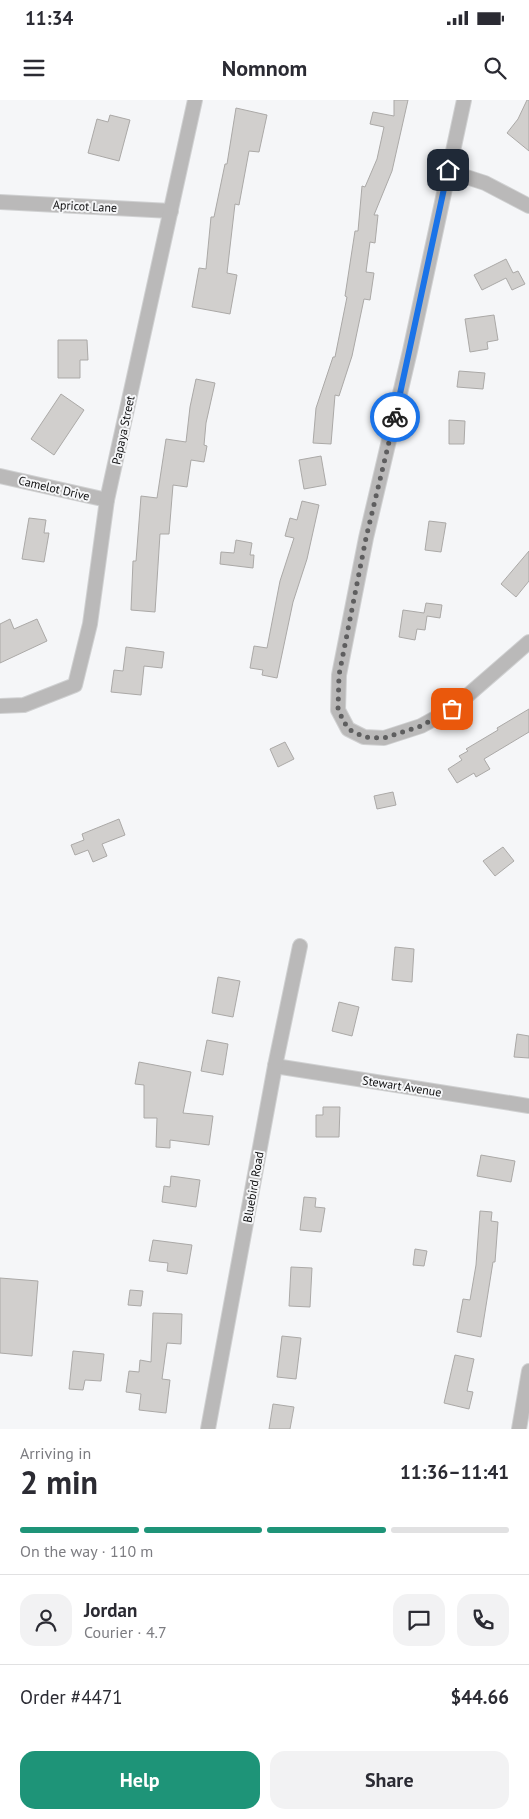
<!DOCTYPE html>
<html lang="en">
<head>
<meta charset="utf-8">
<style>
  body { margin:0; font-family:"PT Sans",sans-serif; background:#f2f2f3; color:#2b2b33; height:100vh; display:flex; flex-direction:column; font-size:19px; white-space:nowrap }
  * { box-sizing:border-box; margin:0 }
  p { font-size:16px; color:#7c7c81 }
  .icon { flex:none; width:28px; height:28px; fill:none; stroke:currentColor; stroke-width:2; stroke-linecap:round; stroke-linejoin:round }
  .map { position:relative; height:1329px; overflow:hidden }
  .drawer { display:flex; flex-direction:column; background:#fff; flex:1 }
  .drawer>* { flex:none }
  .pin { position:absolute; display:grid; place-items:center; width:42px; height:42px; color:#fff; margin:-21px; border-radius:10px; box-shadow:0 2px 8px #0006 }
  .courier { position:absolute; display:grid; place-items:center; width:50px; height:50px; margin:-25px; border:4px solid #1a73e8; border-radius:50%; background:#fff; color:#222; box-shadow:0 1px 6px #0007 }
  .head em { font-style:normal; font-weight:700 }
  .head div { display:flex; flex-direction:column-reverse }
  .head { display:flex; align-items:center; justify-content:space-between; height:85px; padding:0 20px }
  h1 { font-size:32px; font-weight:700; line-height:38px }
  .bar { display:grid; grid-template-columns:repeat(4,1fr); gap:8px 5px; align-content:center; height:60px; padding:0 20px }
  .bar i { height:6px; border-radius:4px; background:#e1e1e2 }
  .bar .on { background:#1e9478 }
  .bar p { grid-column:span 4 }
  .line { display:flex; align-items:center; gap:12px; padding:0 20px; border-top:1px solid #e1e1e2 }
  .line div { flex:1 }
  .round { display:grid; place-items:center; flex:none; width:52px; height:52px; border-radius:15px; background:#f2f2f3 }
  .button { display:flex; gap:10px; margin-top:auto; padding:10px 20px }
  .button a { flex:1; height:58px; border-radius:15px; background:#1e9478; color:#fff; font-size:20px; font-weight:700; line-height:58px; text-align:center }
  .button a+a { background:#f2f2f3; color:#2b2b33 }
  .status { display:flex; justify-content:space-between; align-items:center; height:35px; padding:0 25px; background:#fff; direction:ltr }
  .status svg { height:14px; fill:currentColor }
  header { display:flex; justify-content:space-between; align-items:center; height:65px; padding:0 20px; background:#fff; font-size:22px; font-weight:700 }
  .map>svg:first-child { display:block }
  .building { fill:#d1cfcd; stroke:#aba9a7 }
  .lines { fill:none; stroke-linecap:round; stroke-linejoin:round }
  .minor-casing { stroke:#d0d1d2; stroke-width:16 }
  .minor { stroke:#bab9b9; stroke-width:14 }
  .done { stroke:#5e5e5f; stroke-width:5; stroke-dasharray:0 9 }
  .route { stroke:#1a73e8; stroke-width:6 }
  .labels { text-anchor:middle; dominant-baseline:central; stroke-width:4; stroke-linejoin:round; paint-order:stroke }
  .street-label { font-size:12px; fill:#0c0c0d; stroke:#f5f6f8 }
</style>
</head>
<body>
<div class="status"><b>11:34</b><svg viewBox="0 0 49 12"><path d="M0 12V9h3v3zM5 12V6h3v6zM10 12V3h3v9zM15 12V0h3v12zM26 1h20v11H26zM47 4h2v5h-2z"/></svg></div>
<header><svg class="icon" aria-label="menu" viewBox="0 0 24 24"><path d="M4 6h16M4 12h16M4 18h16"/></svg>Nomnom<svg class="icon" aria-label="search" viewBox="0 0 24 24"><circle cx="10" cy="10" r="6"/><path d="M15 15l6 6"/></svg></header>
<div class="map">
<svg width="529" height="1329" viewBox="0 0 529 1329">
  <rect width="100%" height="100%" fill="#f5f6f8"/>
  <g class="building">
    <path d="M394,0h14l-16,71 -18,44h4l-3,28 -5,-1 -4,30 8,1 -4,27 -6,-1 -12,57 -13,40 -4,-1 -4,49 -18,-1 3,-35 17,-51h2l12,-60 -2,-1 10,-65h3l4,-45 3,1 12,-28 7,-32 -14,-3 3,-12 21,4z"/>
    <path d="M527,0h2v51l-22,-18 11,-14z"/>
    <path d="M236,8l31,7 -8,37 -10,-1 -10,54 -4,-1 -8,69 10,2 -7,39 -38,-7 7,-39 7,1 5,-52h3l11,-53h2z"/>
    <path d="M110,15l20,5 -11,41 -31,-8 9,-34 11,3z"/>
    <path d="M506,159l7,14 5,-2 7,13 -13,6 -6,-12 -24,12 -8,-15z"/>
    <path d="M494,215l4,25 -11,2 1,7 -18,3 -5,-33z"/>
    <path d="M58,240h29l1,20h-8v18h-22z"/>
    <path d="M459,271l26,2 -2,16 -26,-2z"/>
    <path d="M196,279l19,4 -9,40 -2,22 3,1 -3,16 -13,-2 -4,27 -14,-2 -4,49h-9l-5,78 -24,-2 2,-49h3l5,-65 16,2 9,-59 20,3 4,-35z"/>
    <path d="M61,294l23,16 -30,45 -23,-16z"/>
    <path d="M449,320l16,1 -1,23h-15z"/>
    <path d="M321,356l5,29 -22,4 -5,-29z"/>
    <path d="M302,401l17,4 -12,54 -14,43 -16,76 -15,-3 1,-5 -13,-2 4,-22 13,2 13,-67 14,-43 -9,-2 5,-18 7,2z"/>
    <path d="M29,418l17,2 -2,13h5l-5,29 -22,-3z"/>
    <path d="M429,421l17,2 -5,29 -16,-2z"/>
    <path d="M236,440l16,3 -2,12h4l-1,13 -33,-4 1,-12 13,1z"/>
    <path d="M529,451v30l-13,16 -15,-13z"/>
    <path d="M426,503l16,2 -2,13 -13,-2 -2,14 -8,-1 -2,11 -16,-3 4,-27 21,3z"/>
    <path d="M10,519l4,10 23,-10 10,22 -47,22v-39z"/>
    <path d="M126,547l38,5 -2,16 -18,-2 -3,29 -30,-3 3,-22 9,1z"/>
    <path d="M529,609v23l-45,27 6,10 -14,8 -2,-4 -17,10 -9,-14 14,-9 -3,-4 9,-5 -2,-2 32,-19 -1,-2z"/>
    <path d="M285,642l9,17 -16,8 -8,-18z"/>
    <path d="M393,692l3,13 -19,4 -3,-13z"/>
    <path d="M119,719l6,16 -23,9 5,12 -14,6 -5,-12 -13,5 -4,-10 13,-5 -2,-6z"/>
    <path d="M503,747l11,14 -19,15 -12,-15z"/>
    <path d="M395,847l19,2 -2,33 -20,-2z"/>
    <path d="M218,877l22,4 -7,36 -21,-4z"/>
    <path d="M339,902l20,5 -7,29 -20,-5z"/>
    <path d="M517,934l12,2v22l-15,-1z"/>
    <path d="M207,940l21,4 -5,31 -22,-4z"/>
    <path d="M139,962l52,10 -8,41 30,3 -4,29 -39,-5v8l-14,-1 1,-29h-13v-33l-9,-1z"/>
    <path d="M323,1007h17l-1,30h-23v-22h7z"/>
    <path d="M481,1055l34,6 -4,21 -34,-6z"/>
    <path d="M171,1076l29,4 -4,27 -34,-5 2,-16 6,1z"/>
    <path d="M304,1097l12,1 -1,9 10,1 -4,24 -21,-2z"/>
    <path d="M480,1111l12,1 -1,9 7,1 -3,40h-2l-12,75 -24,-5 6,-33 7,1 6,-35z"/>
    <path d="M153,1140l39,5 -5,29 -20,-3 1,-8 -19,-2z"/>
    <path d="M415,1149l12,2 -3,15 -11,-1z"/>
    <path d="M291,1167l21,1 -2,39 -21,-1z"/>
    <path d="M0,1178l38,3 -6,75 -32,-3z"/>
    <path d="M130,1190l13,1 -2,15 -13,-1z"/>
    <path d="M153,1213l29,1 -1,30 -14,-1 -5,36 8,1 -4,33 -27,-3 2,-16 -15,-2 3,-21 10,1 1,-12 11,2z"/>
    <path d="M282,1236l19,2 -5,41 -19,-2z"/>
    <path d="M73,1251l31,3 -3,27 -16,-1 -2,10 -14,-1z"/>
    <path d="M455,1255l19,4 -7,32 6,1 -4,17 -25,-6z"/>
    <path d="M273,1304l21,3 -4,22h-21z"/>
  </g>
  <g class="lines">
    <defs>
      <g id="minor">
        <path d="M464,0l-54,251 -44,187 -27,137 -1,35 10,19 16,8 20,1 37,-12 31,-17 77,-67"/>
        <path d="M448,71l37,12 44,23"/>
        <path d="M0,102l171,9"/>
        <path d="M0,376l107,24"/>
        <path d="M0,606l24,-1 51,-20 15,-61 17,-124 88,-400"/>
        <path d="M275,966l254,40"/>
        <path d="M208,1329l67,-363 25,-120"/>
        <path d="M519,1329l10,-58"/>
      </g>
    </defs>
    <use href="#minor" class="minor-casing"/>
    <use href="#minor" class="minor"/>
  </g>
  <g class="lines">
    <path class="done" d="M395,317l-29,121 -27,137 -1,35 10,19 16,8 20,1 37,-12 31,-17"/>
    <path class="route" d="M395,317l53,-247"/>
  </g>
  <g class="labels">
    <g class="street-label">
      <text transform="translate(85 106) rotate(3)">Apricot Lane</text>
      <text transform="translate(123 330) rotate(-78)">Papaya Street</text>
      <text transform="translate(54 388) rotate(13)">Camelot Drive</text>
      <text transform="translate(402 986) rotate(9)">Stewart Avenue</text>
      <text transform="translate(253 1087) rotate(-80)">Bluebird Road</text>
    </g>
  </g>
</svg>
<div class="pin" style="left:452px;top:609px;background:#ea580c"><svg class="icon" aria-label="bag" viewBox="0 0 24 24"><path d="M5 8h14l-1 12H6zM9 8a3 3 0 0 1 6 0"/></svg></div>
<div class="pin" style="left:448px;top:70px;background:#1f2937"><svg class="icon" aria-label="home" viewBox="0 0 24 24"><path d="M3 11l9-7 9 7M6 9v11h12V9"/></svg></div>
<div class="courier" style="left:395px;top:317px"><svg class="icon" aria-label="bike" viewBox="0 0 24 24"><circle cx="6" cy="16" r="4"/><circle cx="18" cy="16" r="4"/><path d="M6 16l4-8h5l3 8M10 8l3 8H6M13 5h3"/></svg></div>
</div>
<section class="drawer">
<div class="head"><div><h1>2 min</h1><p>Arriving in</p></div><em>11:36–11:41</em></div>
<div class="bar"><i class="on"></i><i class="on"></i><i class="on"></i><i></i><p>On the way · 110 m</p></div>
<div class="line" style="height:90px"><a class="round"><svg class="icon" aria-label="person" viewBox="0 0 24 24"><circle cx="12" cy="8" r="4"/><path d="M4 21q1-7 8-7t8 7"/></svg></a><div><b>Jordan</b><p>Courier · 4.7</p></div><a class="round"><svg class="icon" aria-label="chat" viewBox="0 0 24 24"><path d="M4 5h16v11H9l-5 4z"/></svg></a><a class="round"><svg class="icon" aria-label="phone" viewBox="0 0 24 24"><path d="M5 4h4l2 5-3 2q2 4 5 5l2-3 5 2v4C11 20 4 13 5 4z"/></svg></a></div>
<div class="line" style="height:65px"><div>Order #4471</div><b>$44.66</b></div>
<div class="button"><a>Help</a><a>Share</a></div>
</section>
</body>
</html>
